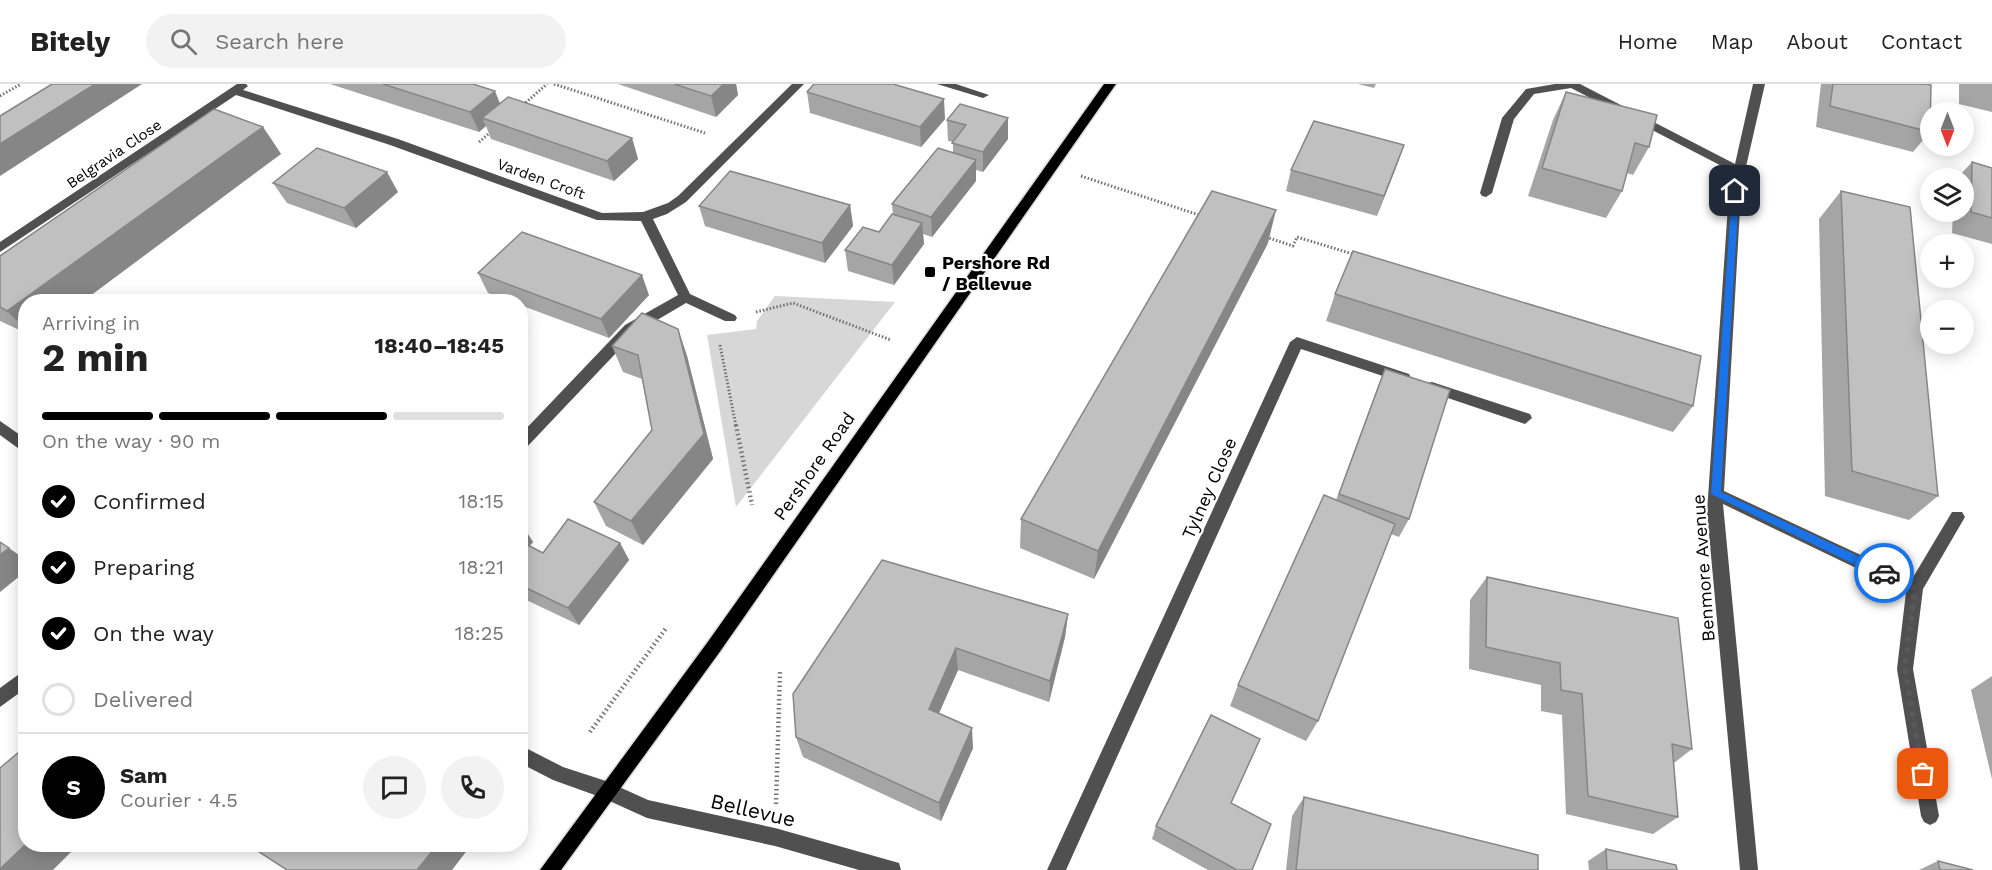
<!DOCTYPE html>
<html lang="en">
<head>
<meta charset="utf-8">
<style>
  body { margin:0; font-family:"Work Sans",sans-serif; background:#f2f2f2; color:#222; height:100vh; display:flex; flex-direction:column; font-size:22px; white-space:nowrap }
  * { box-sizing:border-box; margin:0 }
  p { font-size:20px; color:#767676 }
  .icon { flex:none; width:33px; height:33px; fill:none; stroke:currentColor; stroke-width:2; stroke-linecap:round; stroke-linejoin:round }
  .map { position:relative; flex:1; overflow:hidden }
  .details { position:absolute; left:18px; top:210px; width:510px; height:558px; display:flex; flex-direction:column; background:#fff; border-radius:24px; box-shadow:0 3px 15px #0003 }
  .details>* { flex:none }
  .needle { width:39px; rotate:180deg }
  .buttons { position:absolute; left:1920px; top:18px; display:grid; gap:12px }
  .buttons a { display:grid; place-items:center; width:54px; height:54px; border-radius:50%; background:#fff; box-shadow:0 3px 15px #0003; font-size:30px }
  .pin { position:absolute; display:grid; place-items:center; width:51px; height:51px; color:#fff; margin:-26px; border-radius:12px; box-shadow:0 3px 9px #0006 }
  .courier { position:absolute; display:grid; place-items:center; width:60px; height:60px; margin:-30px; border:4px solid #1a73e8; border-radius:50%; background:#fff; color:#222; box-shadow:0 2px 8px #0007 }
  .summary em { font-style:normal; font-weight:700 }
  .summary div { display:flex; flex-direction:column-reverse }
  .summary { display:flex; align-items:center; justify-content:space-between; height:102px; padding:0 24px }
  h1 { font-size:39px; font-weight:700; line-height:45px }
  .bar { display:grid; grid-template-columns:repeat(4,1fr); gap:9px 6px; align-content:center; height:72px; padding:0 24px }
  .bar i { height:8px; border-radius:4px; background:#e0e0e0 }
  .bar .current { background:#000 }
  .bar p { grid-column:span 4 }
  .line { display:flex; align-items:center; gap:15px; padding:0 24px; border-top:2px solid #e0e0e0 }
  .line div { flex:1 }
  .round { display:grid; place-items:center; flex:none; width:63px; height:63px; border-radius:32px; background:#f2f2f2 }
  ol { padding:0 24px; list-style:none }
  li { display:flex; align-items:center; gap:18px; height:66px }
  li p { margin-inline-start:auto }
  li .icon { padding:6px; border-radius:50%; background:#000; color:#fff; stroke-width:4 }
  li:last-child { color:#767676 }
  li i { width:33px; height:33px; border:3px solid #e0e0e0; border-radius:50% }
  header { display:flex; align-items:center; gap:36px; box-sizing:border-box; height:84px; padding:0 30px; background:#fff; border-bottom:2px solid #e0e0e0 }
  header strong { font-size:28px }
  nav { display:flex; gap:33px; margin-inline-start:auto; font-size:21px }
  .search { width:420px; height:54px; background:#f2f2f2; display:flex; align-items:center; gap:15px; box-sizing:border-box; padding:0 21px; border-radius:33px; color:#767676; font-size:22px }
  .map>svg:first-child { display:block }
  .green { fill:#d7d7d7 }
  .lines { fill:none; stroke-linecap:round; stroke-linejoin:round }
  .major-casing { stroke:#dbdbdb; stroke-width:3 }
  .path-far1 { stroke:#727272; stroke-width:3; stroke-dasharray:1.5 2; stroke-linecap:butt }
  .path { stroke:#727272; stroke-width:4.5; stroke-dasharray:1.5 3; stroke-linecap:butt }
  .minor { fill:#505050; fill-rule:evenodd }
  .major { fill:#000; fill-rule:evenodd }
  .wall { fill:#a5a5a5 }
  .shaded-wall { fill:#868686 }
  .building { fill:#c0c0c0; stroke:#868686; stroke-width:1.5 }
  .route { fill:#1a73e8 }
  .done { stroke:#595959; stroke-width:6; stroke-dasharray:0 10.8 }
  .poi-dot { fill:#000; stroke:#fff; stroke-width:2 }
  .labels { text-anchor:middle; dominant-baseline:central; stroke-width:4.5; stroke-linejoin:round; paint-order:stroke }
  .far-street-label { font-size:15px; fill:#000; stroke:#fff }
  .poi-label { font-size:18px; font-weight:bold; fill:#000; stroke:#fff; text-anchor:start }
  .street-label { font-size:18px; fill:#000; stroke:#fff }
  .near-street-label { font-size:21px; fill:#000; stroke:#fff }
</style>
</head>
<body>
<header>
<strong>Bitely</strong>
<div class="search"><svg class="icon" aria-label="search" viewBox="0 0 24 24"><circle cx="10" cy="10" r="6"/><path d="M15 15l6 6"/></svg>Search here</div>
<nav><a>Home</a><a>Map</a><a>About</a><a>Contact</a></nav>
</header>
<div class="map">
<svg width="1992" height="786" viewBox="0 0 1992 786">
  <rect width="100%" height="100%" fill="#fff"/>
  <path class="green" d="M775,212l120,6 -159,205 -29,-172 49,-6 1,-8z"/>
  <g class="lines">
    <defs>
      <path id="major" d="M1104,0h12l-397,569 -158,217h-21l167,-227z"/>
    </defs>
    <use href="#major" class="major-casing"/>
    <g class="path-far1">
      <path d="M554,0l151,49"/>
      <path d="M0,12l21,-12"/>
      <path d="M523,21l24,-21"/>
      <path d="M479,58l13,-11"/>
      <path d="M1081,92l121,40"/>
      <path d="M1266,153l27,9 4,-9 59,18"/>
      <path d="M756,228l37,-9 98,37"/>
      <path d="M720,261l16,81"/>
    </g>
    <g class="path">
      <path d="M736,341l16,80"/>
      <path d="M590,648l77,-105"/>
      <path d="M776,720l4,-132"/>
    </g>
    <g class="minor">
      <path d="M237,0h9l2,2 -5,4 155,49 204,74 41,-1 25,-9 10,-7 114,-112h12l-118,118 -19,12 -14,5 37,75 45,21 2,3 -2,3h-10l-39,-18 -51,30 -110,116 -5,2v-16l105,-110 53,-30 -37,-74 -44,-1 -207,-75 -154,-50 -236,157v-10z"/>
      <path d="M937,0h19l33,11 -6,3z"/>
      <path d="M1555,0h25l155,80 18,-80h12l-20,87 -6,4 -168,-87 -37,6 -20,25 -22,74 -6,4 -4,-1 -2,-3 22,-75 24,-29z"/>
      <path d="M1735,103l6,4 -17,300 188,88 40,-67h10l3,5 -42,72 -10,80 26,147 -3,6 -6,3 -6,-3 -3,-6 -24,-147 9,-77 -183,-88 35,366h-18l-33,-358 22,-321z"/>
      <path d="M1297,253l112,37 2,4 -7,5 -103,-34 -235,521h-19l243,-528z"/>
      <path d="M1432,298l98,32 2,4 -7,6 -98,-33 -2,-4 2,-4z"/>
      <path d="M0,337l26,18v15l-26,-19z"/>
      <path d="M26,585v19l-26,19v-19z"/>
      <path d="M520,661l43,22 43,14 42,19 127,28 117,33 7,2 2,7h-42l-84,-24 -128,-28 -44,-20 -50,-18 -33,-17z"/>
    </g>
    <use href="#major" class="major"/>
  </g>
  <g class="wall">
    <path d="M330,0h143l27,19 132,35 6,21 -24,22 -123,-42 -5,-13 -7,6z"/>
    <path d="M618,0h118l2,11 -22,22z"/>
    <path d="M1358,0h18l-2,4z"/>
    <path d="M1821,0h105l4,48 -17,20 -97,-25z"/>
    <path d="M1959,0h33v28l-33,-8z"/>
    <path d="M807,8l138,27 -24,28 -111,-34z"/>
    <path d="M1566,8l83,55 -16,28 -6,-2 -5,18 -16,27 -78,-22 25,-76z"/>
    <path d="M1008,34v21l-25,33 -7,-2v11l-44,56 -9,-3 1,10 -30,41 -46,-14 -3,-21 34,-18 14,-17 -1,-11 61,-51v-11l-5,-1 -1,-21z"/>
    <path d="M263,43l18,27 -255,148v31l-26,-12v-65z"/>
    <path d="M1404,61l-27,71 -91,-25 5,-21z"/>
    <path d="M1972,78l20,6v76l-40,-11 1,-21h11v-34h-7z"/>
    <path d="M273,99l125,9 -42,36 -69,-25z"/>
    <path d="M1841,107l97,305 -29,24 -84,-24 -6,-277z"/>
    <path d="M850,121l3,21 -28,37 -120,-37 -6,-20z"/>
    <path d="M1268,159l-174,336 -74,-31 1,-29z"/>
    <path d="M478,189l171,22 -40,43 -89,-33v-3h-9l-23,-9z"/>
    <path d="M1335,210l358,112 -20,26 -347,-111z"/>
    <path d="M678,245l9,27 26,103 -70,86 -37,-19 -12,-24 58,-72 -10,-51 -19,-7 -11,-26z"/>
    <path d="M1385,285l24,150 -10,18 -8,-3 -73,187 -12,20 -76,-35 8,-21 98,-185 41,-111z"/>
    <path d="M520,438l13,20 -3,4 13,7 77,-10 9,17 -50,65 -59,-28z"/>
    <path d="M882,476l186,54 -3,23 -16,65 -91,-32 -19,43 34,35 -32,73 -138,-64 -7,-20z"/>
    <path d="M1487,493l205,172 -18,14 4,54 -25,17 -87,-20 -4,-99 -21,-4v-26l-72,-16 1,-69z"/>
    <path d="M1992,592v103l-21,-89z"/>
    <path d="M1304,713l234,73h-252l6,-54z"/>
    <path d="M1231,719l21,67h-44l-56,-31 4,-13z"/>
    <path d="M1606,765l71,21h-88l-1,-9z"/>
    <path d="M1938,777l35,9h-54z"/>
  </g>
  <g class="shaded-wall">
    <path d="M95,0h47l-142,92v-32z"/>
    <path d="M724,0h12l2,11 -22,22 -5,-21z"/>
    <path d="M495,7l8,20 -21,7 4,8 -7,6 -9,-20z"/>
    <path d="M944,15l1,20 -24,28 -1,-20z"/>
    <path d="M1008,34v21l-25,33v-20z"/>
    <path d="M263,43l18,27 -199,148h-56v27l-19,-18z"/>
    <path d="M632,54l6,21 -24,22 -7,-20z"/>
    <path d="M1404,61l-7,20 -20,51 7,-20z"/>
    <path d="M976,76v21l-44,56 -1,-20z"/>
    <path d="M387,88l11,20 -42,36 -12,-20z"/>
    <path d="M850,121l3,21 -28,37 -3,-20z"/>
    <path d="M1276,126l-8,33 -174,336 4,-28z"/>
    <path d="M922,139l2,21 -30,41 -2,-20z"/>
    <path d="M642,191l7,20 -40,43 -8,-19z"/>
    <path d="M678,245l9,27 26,103 -70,86 -12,-24z"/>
    <path d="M520,438l13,20 -13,14z"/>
    <path d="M620,459l9,17 -50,65 -11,-17z"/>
    <path d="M9,464l17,12v11l-26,21v-37z"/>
    <path d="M1068,530l-3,23 -16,65 1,-21z"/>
    <path d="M956,564l2,22 -26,59 -3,-20z"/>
    <path d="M972,644l1,20 -32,73 -2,-18z"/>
    <path d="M26,760h53l-26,26h-53v-1z"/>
    <path d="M438,760h34l-20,26h-35z"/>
  </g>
  <g class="building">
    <path d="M52,0h43l-95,60v-28z"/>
    <path d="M383,0h90l22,7 -25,21z"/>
    <path d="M674,0h50l-13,12z"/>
    <path d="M814,0h79l51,15 -24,28 -113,-35z"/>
    <path d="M1833,0h93l5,1 -1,47 -100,-26z"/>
    <path d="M1566,8l91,23 -8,32 -14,-4 -13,48 -80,-23z"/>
    <path d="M508,13l124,41 -25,23 -125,-43z"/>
    <path d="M960,20l48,14 -25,34 -31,-9 14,-18 -19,-5z"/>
    <path d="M214,25l49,18 -256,184 -7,-4v-51z"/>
    <path d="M1314,37l90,24 -20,51 -93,-26z"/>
    <path d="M317,64l70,24 -43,36 -71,-25z"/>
    <path d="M938,64l38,12 -45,57 -39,-13z"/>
    <path d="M1972,78l20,6v50l-21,-6z"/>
    <path d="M730,87l120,34 -28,38 -123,-37z"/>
    <path d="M1212,107l64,19 -178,341 -77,-32z"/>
    <path d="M1841,107l69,16 28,289 -86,-25z"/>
    <path d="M892,130l30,9 -30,42 -47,-15 18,-23 16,5z"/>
    <path d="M522,148l120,43 -41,44 -123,-46z"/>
    <path d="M1353,167l348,105 -8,50 -358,-112z"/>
    <path d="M642,229l36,16 26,105 -73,87 -37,-19 58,-72 -14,-75 -26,-9z"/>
    <path d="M1385,285l65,21 -41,129 -70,-25z"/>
    <path d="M1324,411l71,29 -77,197 -80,-36z"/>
    <path d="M568,435l52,24 -52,65 -48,-23v-44l23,12z"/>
    <path d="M0,458l9,6 -9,7z"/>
    <path d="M882,476l186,54 -18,67 -94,-33 -27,61 43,19 -33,75 -143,-66 -3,-43z"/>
    <path d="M1487,493l191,41 14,131 -20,-5 6,73 -90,-21 -6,-102 -21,-4 -1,-27 -74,-16z"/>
    <path d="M1211,631l49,24 -29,64 40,21 -19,46h-15l-81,-44z"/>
    <path d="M26,662v98l-26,25v-101z"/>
    <path d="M1304,713l234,58v15h-242z"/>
    <path d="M247,760h191l-21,26h-130z"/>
    <path d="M1606,765l70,16 1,5h-70z"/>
    <path d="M1938,777l35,9h-33z"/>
  </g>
  <path class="route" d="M1732,106l7,1 -18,301 167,78v7h-8l-169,-83z"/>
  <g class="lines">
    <path class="done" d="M1884,489l31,15 -10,81 18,105"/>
  </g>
  <rect class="poi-dot" x="924" y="182" width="12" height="12" rx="3"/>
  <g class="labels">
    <g class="far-street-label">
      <text transform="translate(114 70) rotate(-34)">Belgravia Close</text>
      <text transform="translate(541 95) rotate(20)">Varden Croft</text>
    </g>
    <g class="poi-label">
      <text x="942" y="178">Pershore Rd<tspan x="942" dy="21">/ Bellevue</tspan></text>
    </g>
    <g class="street-label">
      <text transform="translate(814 382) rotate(-55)">Pershore Road</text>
      <text transform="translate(1209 404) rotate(-66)">Tylney Close</text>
      <text transform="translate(1703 484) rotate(-94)">Benmore Avenue</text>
    </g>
    <g class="near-street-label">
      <text transform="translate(753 726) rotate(13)">Bellevue</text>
    </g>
  </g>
</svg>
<div class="buttons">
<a><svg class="needle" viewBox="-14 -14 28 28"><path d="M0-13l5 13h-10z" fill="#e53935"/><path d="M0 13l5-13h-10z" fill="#767676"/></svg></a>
<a><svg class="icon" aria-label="layers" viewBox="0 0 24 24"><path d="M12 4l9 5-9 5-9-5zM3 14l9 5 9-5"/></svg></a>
<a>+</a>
<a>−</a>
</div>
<div class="pin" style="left:1923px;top:690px;background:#ea580c"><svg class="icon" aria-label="bag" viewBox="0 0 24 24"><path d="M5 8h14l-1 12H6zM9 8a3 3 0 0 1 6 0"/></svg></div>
<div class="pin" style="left:1735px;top:107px;background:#1f2937"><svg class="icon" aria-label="home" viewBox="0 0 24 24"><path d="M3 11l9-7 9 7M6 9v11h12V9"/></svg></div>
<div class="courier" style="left:1884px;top:489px"><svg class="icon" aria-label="car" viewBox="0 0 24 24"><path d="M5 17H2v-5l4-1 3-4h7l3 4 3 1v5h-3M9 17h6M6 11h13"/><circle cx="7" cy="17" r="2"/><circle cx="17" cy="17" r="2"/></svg></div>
<section class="details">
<div class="summary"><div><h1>2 min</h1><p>Arriving in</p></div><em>18:40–18:45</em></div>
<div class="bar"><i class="current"></i><i class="current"></i><i class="current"></i><i></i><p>On the way · 90 m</p></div>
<ol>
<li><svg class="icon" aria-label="check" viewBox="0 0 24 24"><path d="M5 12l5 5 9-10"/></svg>Confirmed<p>18:15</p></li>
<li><svg class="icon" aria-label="check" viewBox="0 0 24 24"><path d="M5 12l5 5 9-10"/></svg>Preparing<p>18:21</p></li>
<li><svg class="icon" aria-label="check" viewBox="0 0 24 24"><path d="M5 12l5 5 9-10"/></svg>On the way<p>18:25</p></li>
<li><i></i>Delivered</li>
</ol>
<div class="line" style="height:108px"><b class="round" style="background:#000;color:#fff">S</b><div><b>Sam</b><p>Courier · 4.5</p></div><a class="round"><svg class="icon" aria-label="chat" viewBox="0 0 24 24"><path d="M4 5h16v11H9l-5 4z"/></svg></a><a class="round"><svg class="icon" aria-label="phone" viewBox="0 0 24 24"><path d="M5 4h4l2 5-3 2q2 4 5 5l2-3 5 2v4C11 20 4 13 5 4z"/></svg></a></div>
</section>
</div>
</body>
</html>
